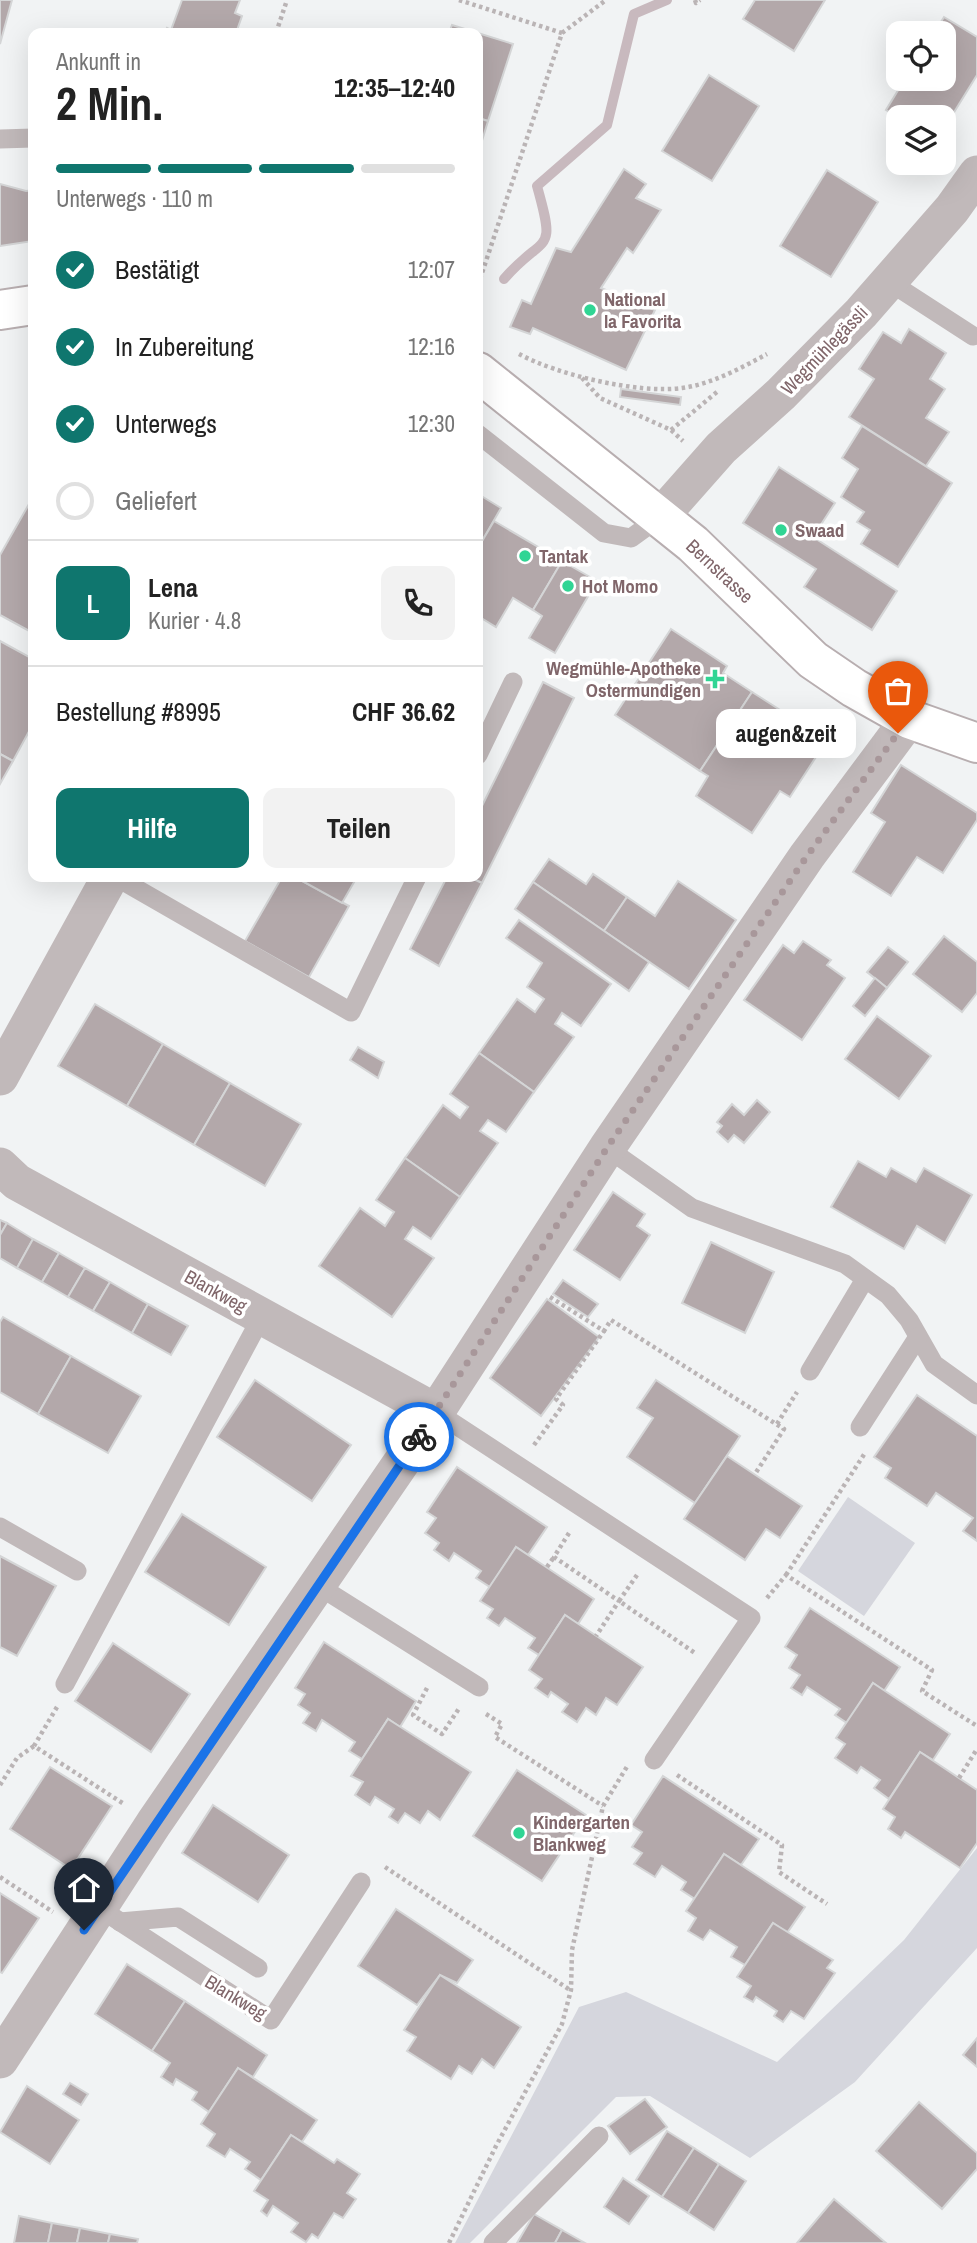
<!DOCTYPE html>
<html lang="de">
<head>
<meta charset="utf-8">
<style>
  body { margin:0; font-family:"Archivo Narrow",sans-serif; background:#f2f2f2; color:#222; height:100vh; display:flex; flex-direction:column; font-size:26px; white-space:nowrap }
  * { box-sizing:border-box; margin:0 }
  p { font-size:23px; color:#767676 }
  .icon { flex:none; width:38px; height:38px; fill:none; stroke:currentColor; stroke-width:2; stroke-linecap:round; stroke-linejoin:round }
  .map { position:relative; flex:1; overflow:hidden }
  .panel { position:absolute; left:28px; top:28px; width:455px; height:854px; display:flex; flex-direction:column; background:#fff; border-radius:14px; box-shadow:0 7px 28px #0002 }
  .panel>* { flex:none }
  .tools { position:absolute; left:886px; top:21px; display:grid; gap:14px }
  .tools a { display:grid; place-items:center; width:70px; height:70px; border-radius:14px; background:#fff; box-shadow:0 7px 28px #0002; font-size:35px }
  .pin { position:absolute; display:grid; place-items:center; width:60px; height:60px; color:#fff; margin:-72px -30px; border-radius:50% 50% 50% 0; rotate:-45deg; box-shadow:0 0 7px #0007 }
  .pin .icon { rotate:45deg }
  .courier { position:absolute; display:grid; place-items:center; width:70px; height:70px; margin:-35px; border:5px solid #1a73e8; border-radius:50%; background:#fff; color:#222; box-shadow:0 2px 9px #0007 }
  .bubble { position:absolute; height:49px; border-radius:14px; background:#fff; box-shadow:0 7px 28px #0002; font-size:23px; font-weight:700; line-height:49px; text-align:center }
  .summary em { font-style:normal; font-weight:700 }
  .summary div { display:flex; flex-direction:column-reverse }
  .summary { display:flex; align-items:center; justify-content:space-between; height:119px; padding:0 28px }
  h1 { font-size:46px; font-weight:700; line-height:52px }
  .bar { display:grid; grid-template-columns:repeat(4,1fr); gap:10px 7px; align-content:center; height:84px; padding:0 28px }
  .bar i { height:9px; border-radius:5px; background:#e0e0e0 }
  .bar .active { background:#0f766e }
  .bar p { grid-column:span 4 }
  .line { display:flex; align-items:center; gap:18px; padding:0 28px; border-top:2px solid #e0e0e0 }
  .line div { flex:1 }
  .round { display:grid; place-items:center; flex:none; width:74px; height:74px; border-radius:14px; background:#f2f2f2 }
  ol { padding:0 28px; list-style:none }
  li { display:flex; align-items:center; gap:21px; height:77px }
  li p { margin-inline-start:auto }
  li .icon { padding:7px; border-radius:50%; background:#0f766e; color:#fff; stroke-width:4 }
  li:last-child { color:#767676 }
  li i { width:38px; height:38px; border:4px solid #e0e0e0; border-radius:50% }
  .cta { display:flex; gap:14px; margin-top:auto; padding:14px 28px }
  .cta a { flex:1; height:80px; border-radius:14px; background:#0f766e; color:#fff; font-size:28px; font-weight:700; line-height:80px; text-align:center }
  .cta a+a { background:#f2f2f2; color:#222 }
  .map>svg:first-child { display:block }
  .green { fill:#d5d6dd }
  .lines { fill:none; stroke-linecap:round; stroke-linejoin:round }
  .stream { stroke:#c8b9be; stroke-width:10 }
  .building { fill:#b3a8aa; stroke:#d4d5d6; stroke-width:2 }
  .secondary-casing { stroke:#b8aeb0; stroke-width:42 }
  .path { stroke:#bab4b5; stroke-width:4.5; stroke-dasharray:3.5 3.5; stroke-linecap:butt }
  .service { stroke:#c1b9ba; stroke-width:19 }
  .minor { stroke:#c1b9ba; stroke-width:37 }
  .secondary { stroke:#fff; stroke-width:38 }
  .done { stroke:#a8979a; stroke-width:7; stroke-dasharray:0 12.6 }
  .route { stroke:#1a73e8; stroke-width:9 }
  .poi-dot { fill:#30d594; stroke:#fff; stroke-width:2.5 }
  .labels { text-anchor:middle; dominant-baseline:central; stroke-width:7; stroke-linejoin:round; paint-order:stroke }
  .poi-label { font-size:19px; font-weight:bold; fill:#80666a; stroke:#fff; text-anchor:start }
  .street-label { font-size:19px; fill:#80666a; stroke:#fff }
</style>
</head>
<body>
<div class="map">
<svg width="977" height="2243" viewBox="0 0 977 2243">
  <rect width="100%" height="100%" fill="#f1f3f4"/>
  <g class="green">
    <path d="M848,1497l67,46 -51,73 -66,-45z"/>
    <path d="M977,1848v100l-122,134 -105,76 -100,-62 -34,1 -146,146h-15l124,-236 47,-15 151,70 127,-122z"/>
  </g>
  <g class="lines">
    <path class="stream" d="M504,279c41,-47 53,-22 33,-93l70,-61 27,-111 33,-14"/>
  </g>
  <g class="building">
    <path d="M0,0h12l-12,44z"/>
    <path d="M182,0h58l-5,13 7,3 -6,17h-71l2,-5 4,2z"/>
    <path d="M755,0h70l-31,51 -51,-32z"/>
    <path d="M944,17l33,20v38l-34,55v-13h-45l-12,-7 19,-31h38v-46h-9z"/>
    <path d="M452,25l61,19 -25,77 -10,-3v-85h-29z"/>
    <path d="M709,75l50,31 -47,75 -50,-30z"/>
    <path d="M478,118l10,3 -10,33z"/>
    <path d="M624,169l22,15 -10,14 25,12 -28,43 -6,-5 -26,40 54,22 -29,60 -93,-42 -3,6 -20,-7 12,-27 9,4 25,-56 15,4z"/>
    <path d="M827,170l51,32 -47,75 -51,-31z"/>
    <path d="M0,184l26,7 7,-1v51l-33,5z"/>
    <path d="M909,329l37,24 -16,26 15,10 -19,29 23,14 -23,34 -77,-49 25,-38 -15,-10 24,-37 18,11z"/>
    <path d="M621,389l60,8 -1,8 -60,-8z"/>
    <path d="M862,426l90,57 -54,84 -37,-23 9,-14 -13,-8 7,-10 -23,-15 17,-28 -16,-11z"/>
    <path d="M779,467l56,36 -22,34 84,54 -25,39 -68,-43 12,-18 -73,-46z"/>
    <path d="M478,494l23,14 -23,40z"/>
    <path d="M33,497v136l-33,-18v-60z"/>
    <path d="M494,521l68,40 -29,49 -20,-12 -17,29 -18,-11v-68z"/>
    <path d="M562,561l35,20 -42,72 -26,-15 13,-22 -9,-6z"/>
    <path d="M671,629l56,37 -4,7 29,19 -52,79 -85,-56z"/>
    <path d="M0,641l33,18v65l-20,37 -13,-7z"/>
    <path d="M543,682l31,16 -92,185 -13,-6h9v-63z"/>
    <path d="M752,692l75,48 -37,57 -10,-6 -28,42 -56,-37 12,-20 -8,-5z"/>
    <path d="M0,754l13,7 -13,23z"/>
    <path d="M901,765l76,48v7l-34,53 -26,-16 -26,39 -38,-24 32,-50 -14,-9z"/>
    <path d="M549,859l37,25 7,-10 34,23 -23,34 -71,-49z"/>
    <path d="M282,877h13l54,29 -40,71 -64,-36z"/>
    <path d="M295,877h62l-15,26z"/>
    <path d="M447,877h22l13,6 -43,83 -29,-17z"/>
    <path d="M678,881l58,39 -47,69 -85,-58 23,-34 28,19z"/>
    <path d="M533,882l116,80 -20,29 -114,-82z"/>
    <path d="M519,920l92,64 -30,42 -19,-13 -7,11 19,13 -40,55 -55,-39 38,-54 18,13 9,-13 -17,-12 15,-24 -36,-25z"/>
    <path d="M944,936l33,26v31l-15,19 -49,-38z"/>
    <path d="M803,941l28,19 -4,5 18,13 -43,62 -58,-40 39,-55 11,8z"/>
    <path d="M888,947l20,15 -21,26 -20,-16z"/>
    <path d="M875,978l12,10 -22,28 -12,-10z"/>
    <path d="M95,1004l68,40 -36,62 -69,-40z"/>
    <path d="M877,1016l54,40 -32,43 -54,-40z"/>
    <path d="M163,1044l67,39 -36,62 -67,-39z"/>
    <path d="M358,1047l26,15 -6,16 -28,-18z"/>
    <path d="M479,1053l55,39 -28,40 -18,-12 -8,11 18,12 -38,54 -55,-39 38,-53 17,13 8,-11 -18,-13z"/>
    <path d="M230,1083l71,41 -36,62 -71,-41z"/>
    <path d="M757,1100l13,12 -26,31 -10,-8 -6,7 -11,-10 5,-6 -5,-4 15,-18 12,11z"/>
    <path d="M405,1158l55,39 -29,42 -18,-12 -8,12 29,19 -42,59 -73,-51 41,-58 25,18 9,-14 -18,-12z"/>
    <path d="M858,1161l28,16 5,-9 25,14 8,-14 48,27 -27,48 -28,-17 -13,23 -73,-42z"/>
    <path d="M613,1192l32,22 -8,12 13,9 -30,45 -46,-30z"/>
    <path d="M0,1220l7,3 -7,12z"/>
    <path d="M7,1223l26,16 -16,29 -17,-10v-23z"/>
    <path d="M33,1239l26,14 -17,29 -25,-14z"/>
    <path d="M711,1242l63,30 -29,61 -63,-30z"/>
    <path d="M59,1253l26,15 -17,29 -26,-15z"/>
    <path d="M85,1268l25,14 -17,29 -25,-14z"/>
    <path d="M563,1280l35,24 -10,13 -35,-23z"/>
    <path d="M110,1282l38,22 -16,29 -39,-22z"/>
    <path d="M547,1299l52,38 -58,79 -51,-38z"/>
    <path d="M148,1304l40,22 -17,29 -39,-22z"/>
    <path d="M3,1317l68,39 -33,58 -38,-22v-70z"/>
    <path d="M71,1356l70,40 -33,57 -70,-39z"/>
    <path d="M255,1380l96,65 -39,56 -95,-64z"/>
    <path d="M656,1380l84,56 -45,67 -68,-46 26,-39 -16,-10z"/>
    <path d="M917,1395l60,41v105l-14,-10 10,-13 -37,-25 -9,13 -42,-28 6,-10 -17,-11z"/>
    <path d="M727,1456l75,50 -22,32 -14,-9 -21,31 -61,-41z"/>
    <path d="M457,1467l90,60 -19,28 -12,-8 -26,40 -14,-9 5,-7 -27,-18 -5,8 -15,-11 5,-7 -14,-10 11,-15 -9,-6z"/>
    <path d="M182,1514l84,53 -37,58 -84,-53z"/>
    <path d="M516,1547l78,52 -16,25 -13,-9 -26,40 -11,-7 7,-10 -30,-20 -6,8 -12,-8 6,-9 -13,-8z"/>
    <path d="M0,1556l56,30 -39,70 -17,-9z"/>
    <path d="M810,1608l90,59 -16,24 -11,-8 -26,40 -12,-8 5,-6 -33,-22 -5,8 -11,-7 9,-13 -11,-7 8,-13 -12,-8z"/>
    <path d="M565,1615l78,52 -26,38 -11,-7 -10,17 -10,-7 -9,14 -15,-10 6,-8 -17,-12 -3,5 -13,-9 7,-9 -13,-9z"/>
    <path d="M324,1642l92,59 -16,26 -12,-8 -26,40 -13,-8 6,-9 -33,-22 -6,11 -13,-8 7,-10 -12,-8 7,-11 -10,-6z"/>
    <path d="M113,1643l77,51 -39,58 -76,-51z"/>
    <path d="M873,1683l77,51 -17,26 -13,-8 -31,47 -15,-11 6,-8 -19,-13 -4,6 -22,-15 10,-14 -9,-6z"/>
    <path d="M388,1719l83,53 -31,48 -12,-9 -8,12 -15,-10 -7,10 -9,-6 5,-8 -19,-12 -5,8 -15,-10 8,-13 -12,-6z"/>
    <path d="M920,1752l57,38v53l-17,25 -55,-36 -4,6 -13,-9 7,-12 -12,-8z"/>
    <path d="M50,1767l62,39 -41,63 -61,-40z"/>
    <path d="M517,1770l69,45 -44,66 -69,-45z"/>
    <path d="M663,1776l96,63 -18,26 -17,-11 -29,45 -14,-9 5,-8 -24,-16 -7,11 -21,-13 8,-11 -10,-6 10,-15 -11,-7z"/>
    <path d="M213,1805l76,50 -31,47 -76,-49z"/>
    <path d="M724,1854l81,53 -18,26 -14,-10 -28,42 -14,-8 6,-10 -27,-17 -7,10 -15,-9 8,-13 -10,-7z"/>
    <path d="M0,1893l39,25 -37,55 -2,-1z"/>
    <path d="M396,1909l77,51 -16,23 -17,-8 -23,30 -59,-39z"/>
    <path d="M773,1923l60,37 -6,8 8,5 -31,46 -13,-8 -8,11 -9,-6 3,-5 -21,-14 -3,5 -9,-5 7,-11 -14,-9z"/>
    <path d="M127,1964l58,37 -33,50 -57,-37z"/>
    <path d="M440,1975l81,52 -27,41 -12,-9 -10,15 -13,-8 -8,13 -44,-28 9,-14 -12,-7z"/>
    <path d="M185,2001l82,54 -14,22 -15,-9 -29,44 -17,-12 5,-8 -21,-13 -3,6 -12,-8 9,-14 -18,-12z"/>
    <path d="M977,2038v29l-14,-12z"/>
    <path d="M238,2068l79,52 -15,22 -11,-7 -30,45 -16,-11 5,-7 -20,-13 -5,8 -18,-11 8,-12 -14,-10z"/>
    <path d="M70,2083l18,11 -7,11 -18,-11z"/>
    <path d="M27,2086l52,34 -29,44 -50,-32z"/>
    <path d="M645,2099l22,28 -37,27 -22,-28z"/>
    <path d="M919,2102l58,51v16l-35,40 -66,-58z"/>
    <path d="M667,2131l27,17 -32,49 -26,-17z"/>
    <path d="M291,2135l43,28 3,-4 23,15 -13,19 9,6 -13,19 -9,-5 -16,25 -6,-4 -6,8 -15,-10 7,-9 -25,-17 -6,10 -6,-5 7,-11 -14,-9z"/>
    <path d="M694,2148l25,16 -31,49 -26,-16z"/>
    <path d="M719,2164l27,17 -32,49 -26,-17z"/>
    <path d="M623,2178l26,18 -20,28 -25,-17z"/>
    <path d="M834,2199l52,44h-89z"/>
    <path d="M534,2214l28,16 -7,13h-38z"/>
    <path d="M19,2216l33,7 -4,20h-34z"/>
    <path d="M52,2223l28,5 -3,15h-29z"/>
    <path d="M80,2228l30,6 -2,9h-31z"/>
    <path d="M562,2230l23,13h-30z"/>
    <path d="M110,2234l28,5 -1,4h-29z"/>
  </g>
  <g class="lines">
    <defs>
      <g id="secondary">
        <path d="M0,310l33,-5"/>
        <path d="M478,372l215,172 120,116 41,28 55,31 68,24"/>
      </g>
    </defs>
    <use href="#secondary" class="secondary-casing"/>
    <g class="path">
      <path d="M459,0l103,33 -84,252"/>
      <path d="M695,0l1,3 4,-3"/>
      <path d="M276,33l11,-33"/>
      <path d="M562,33l44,-33"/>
      <path d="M519,354c39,21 119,40 163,34 30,-4 59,-20 85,-34"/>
      <path d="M582,378l18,20 71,32 12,11"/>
      <path d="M671,430l46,-38"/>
      <path d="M550,1297l54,34 7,-11 173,109 -29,45"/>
      <path d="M777,1424l20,-32"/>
      <path d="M534,1445l29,-40 -7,-6 48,-68"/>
      <path d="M569,1533l-15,24 65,44 -23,35"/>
      <path d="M547,1567l7,-10"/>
      <path d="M637,1575l-18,26 76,52"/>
      <path d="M786,1575l79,-122"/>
      <path d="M767,1598l19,-23 146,95 -10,21 55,35"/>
      <path d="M427,1688l-14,27 29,19 18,-27"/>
      <path d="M57,1707l-23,39 90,58"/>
      <path d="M486,1714l16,10 -7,13 108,69"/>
      <path d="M677,1775l105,70 -3,27 48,32"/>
      <path d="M959,1778l18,-29"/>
      <path d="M0,1785l17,-27 17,-12"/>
      <path d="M385,1867l185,123"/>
      <path d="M0,1877l53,35"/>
      <path d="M449,2243l47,-97 66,-122 9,-34 1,-40 31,-144 25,-41"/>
    </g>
    <g class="service">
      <path d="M0,139l33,-1"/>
      <path d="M888,281l85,55"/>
      <path d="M478,434l126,99 27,5 29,-21"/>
      <path d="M478,755l35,-73"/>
      <path d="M116,877l235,135 66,-135"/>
      <path d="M607,1148l85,60 153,56 43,31 21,25 25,44 43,31"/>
      <path d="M810,1371l55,-92"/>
      <path d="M436,1412l315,206 -97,142"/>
      <path d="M860,1427l58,-90"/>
      <path d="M0,1527l77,44"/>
      <path d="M317,1585l162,102"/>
      <path d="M65,1684l197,-368"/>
      <path d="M99,1908l172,112 90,-138"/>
      <path d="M120,1922l58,-5 80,51"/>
      <path d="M493,2243l106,-107"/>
    </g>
    <g class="minor">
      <path d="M660,517l61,-69 60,-54 80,-81 91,-104 25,-35"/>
      <path d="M0,1077l110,-200"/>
      <path d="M0,1166l17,16 419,230"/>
      <path d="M0,2060l154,-237 282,-411 171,-264 200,-292 102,-137"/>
    </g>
    <use href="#secondary" class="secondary"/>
  </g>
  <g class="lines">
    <path class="done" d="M419,1437l188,-289 200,-292 91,-123"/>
    <path class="route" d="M84,1930l335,-493"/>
  </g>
  <g class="poi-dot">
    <circle cx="590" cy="310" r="7"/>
    <circle cx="781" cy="530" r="7"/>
    <circle cx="525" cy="556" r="7"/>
    <circle cx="568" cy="586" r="7"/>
    <path d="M711.5 668.5h7v7h7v7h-7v7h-7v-7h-7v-7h7z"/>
    <circle cx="519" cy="1833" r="7"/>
  </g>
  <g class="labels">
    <g class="poi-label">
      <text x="604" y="299">National<tspan x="604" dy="22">la Favorita</tspan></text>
      <text x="795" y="530">Swaad</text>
      <text x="539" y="556">Tantak</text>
      <text x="582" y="586">Hot Momo</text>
      <text x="701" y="668" text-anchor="end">Wegmühle-Apotheke<tspan x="701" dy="22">Ostermundigen</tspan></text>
      <text x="533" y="1822">Kindergarten<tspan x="533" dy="22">Blankweg</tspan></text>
    </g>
    <g class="street-label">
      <text transform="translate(824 350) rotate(-46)">Wegmühlegässli</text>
      <text transform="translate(720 571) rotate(43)">Bernstrasse</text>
      <text transform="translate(216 1291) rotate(29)">Blankweg</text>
      <text transform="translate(236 1997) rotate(31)">Blankweg</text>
    </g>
  </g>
</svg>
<div class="tools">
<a><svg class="icon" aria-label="locate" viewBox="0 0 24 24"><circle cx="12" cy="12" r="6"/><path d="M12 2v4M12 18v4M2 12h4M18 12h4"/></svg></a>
<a><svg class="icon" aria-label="layers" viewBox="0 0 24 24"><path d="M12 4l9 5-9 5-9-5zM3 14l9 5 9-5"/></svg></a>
</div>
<div class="pin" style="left:898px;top:733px;background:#ea580c"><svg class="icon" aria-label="bag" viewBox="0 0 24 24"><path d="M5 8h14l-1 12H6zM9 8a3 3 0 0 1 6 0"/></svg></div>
<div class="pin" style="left:84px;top:1930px;background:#1f2937"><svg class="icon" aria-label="home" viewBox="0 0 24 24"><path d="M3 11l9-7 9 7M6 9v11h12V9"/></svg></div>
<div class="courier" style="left:419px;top:1437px"><svg class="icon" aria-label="bike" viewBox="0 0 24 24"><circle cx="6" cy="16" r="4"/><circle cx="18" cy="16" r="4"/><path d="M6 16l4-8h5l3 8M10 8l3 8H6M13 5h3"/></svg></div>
<div class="bubble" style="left:716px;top:709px;width:140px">augen&amp;zeit</div>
<section class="panel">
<div class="summary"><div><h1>2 Min.</h1><p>Ankunft in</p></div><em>12:35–12:40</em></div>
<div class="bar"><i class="active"></i><i class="active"></i><i class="active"></i><i></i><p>Unterwegs · 110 m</p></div>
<ol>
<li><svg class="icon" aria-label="check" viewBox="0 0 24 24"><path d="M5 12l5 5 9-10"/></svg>Bestätigt<p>12:07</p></li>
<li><svg class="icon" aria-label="check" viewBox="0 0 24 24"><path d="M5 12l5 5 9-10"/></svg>In Zubereitung<p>12:16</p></li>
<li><svg class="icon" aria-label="check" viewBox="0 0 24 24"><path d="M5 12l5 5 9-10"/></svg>Unterwegs<p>12:30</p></li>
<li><i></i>Geliefert</li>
</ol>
<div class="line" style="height:126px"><b class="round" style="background:#0f766e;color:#fff">L</b><div><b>Lena</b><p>Kurier · 4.8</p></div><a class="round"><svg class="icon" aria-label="phone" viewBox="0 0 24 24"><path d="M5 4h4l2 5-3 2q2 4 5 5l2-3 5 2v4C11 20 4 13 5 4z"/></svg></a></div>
<div class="line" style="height:91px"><div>Bestellung #8995</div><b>CHF 36.62</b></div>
<div class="cta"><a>Hilfe</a><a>Teilen</a></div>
</section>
</div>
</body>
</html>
